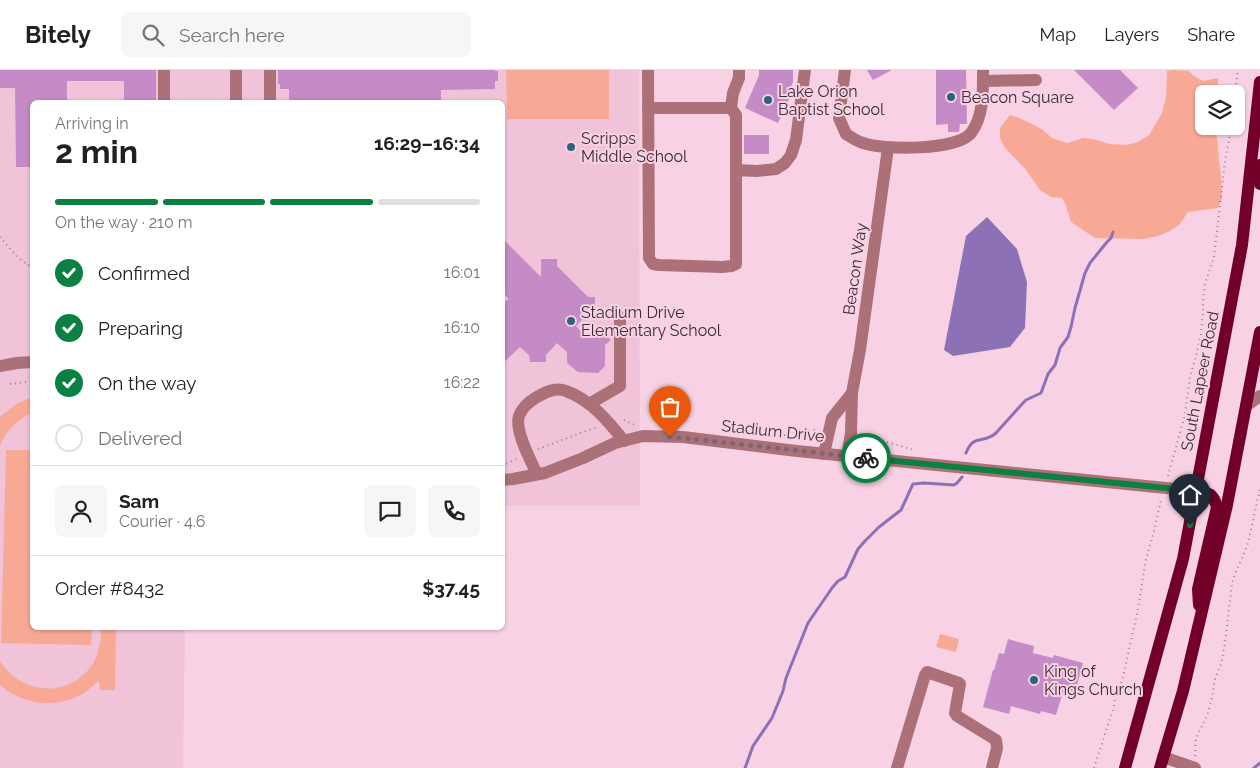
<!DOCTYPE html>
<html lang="en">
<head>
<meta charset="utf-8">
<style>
  body { margin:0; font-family:Raleway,sans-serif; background:#f6f6f6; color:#202124; height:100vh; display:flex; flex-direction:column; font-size:19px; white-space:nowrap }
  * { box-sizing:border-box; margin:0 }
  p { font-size:16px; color:#757577 }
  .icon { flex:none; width:28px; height:28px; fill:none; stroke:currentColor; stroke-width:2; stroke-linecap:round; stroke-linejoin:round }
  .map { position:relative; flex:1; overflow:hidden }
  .sheet { position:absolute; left:30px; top:30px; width:475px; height:530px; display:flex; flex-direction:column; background:#fff; border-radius:8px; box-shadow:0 1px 4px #0004 }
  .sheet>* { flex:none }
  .tools { position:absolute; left:1195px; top:15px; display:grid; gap:10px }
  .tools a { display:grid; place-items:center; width:50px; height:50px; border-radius:8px; background:#fff; box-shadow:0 1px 4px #0004; font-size:25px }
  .pin { position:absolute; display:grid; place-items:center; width:42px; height:42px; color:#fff; margin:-51px -21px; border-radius:50% 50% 50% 0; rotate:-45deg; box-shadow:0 0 5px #0007 }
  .pin .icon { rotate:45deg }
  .courier { position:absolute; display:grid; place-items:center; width:50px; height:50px; margin:-25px; border:4px solid #0b8043; border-radius:50%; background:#fff; color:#222; box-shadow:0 1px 6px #0007 }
  .head em { font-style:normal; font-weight:700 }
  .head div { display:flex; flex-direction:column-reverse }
  .head { display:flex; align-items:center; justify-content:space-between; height:85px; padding:0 25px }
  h1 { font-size:32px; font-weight:700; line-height:38px }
  .bar { display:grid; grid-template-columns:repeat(4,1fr); gap:8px 5px; align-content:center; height:60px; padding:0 25px }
  .bar i { height:6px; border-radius:4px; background:#e0e0e0 }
  .bar .active { background:#0b8043 }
  .bar p { grid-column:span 4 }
  .line { display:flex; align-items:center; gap:12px; padding:0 25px; border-top:1px solid #e0e0e0 }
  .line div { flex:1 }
  .round { display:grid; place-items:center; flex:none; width:52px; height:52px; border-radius:8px; background:#f6f6f6 }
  ol { padding:0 25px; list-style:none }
  li { display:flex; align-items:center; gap:15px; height:55px }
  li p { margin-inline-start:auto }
  li .icon { padding:5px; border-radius:50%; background:#0b8043; color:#fff; stroke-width:4 }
  li:last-child { color:#757577 }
  li i { width:28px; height:28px; border:2px solid #e0e0e0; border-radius:50% }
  header { display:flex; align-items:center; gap:30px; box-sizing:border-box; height:70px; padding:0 25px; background:#fff; border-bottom:1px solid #e0e0e0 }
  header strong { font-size:24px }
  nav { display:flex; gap:28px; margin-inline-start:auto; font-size:18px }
  .search { width:350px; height:45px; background:#f6f6f6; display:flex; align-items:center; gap:12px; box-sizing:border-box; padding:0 18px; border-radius:8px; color:#757577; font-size:19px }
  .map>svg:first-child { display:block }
  .built { fill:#f1c3d9 }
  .green { fill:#f7a996 }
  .water { fill:#8d71b7 }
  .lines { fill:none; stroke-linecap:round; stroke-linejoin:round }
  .stream { stroke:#8d71b7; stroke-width:3 }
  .building { fill:#c58bc7 }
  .path { stroke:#997f8b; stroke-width:2; stroke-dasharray:1 4; stroke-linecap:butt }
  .minor { stroke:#ac7178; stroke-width:12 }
  .major { stroke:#730028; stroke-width:12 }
  .done { stroke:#7d6671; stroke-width:5; stroke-dasharray:0 9 }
  .route { stroke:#0b8043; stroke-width:6 }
  .poi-dot { fill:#2d637e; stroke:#f8d2e4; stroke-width:2 }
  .labels { text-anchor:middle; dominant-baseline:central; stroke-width:4; stroke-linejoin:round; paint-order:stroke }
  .poi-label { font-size:16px; fill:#3b2c33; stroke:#f8d2e4; text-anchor:start }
  .street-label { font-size:16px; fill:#3b2c33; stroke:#f8d2e4 }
</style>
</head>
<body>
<header>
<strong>Bitely</strong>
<div class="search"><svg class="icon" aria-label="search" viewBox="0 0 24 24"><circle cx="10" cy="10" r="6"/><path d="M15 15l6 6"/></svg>Search here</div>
<nav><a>Map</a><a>Layers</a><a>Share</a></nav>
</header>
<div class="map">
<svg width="1260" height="698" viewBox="0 0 1260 698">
  <rect width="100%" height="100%" fill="#f8d2e4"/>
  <path class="built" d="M0,0h639l1,436h-137l-1,-404h-470v526h153l-2,140h-183z"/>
  <g class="green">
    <path d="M506,0h103v49h-102z"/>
    <path d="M1173,0l16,1 5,5 9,5 15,-3v16h-14v32h11l3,19 1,17 2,11 1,25 -4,10 -30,4 -9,13 -11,7 -10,4 -15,3 -48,-1 -24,-16 -6,-19 -3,-5 -11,-1 -11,-7 -14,-20 -21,-22 -5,-10v-10l10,-13 9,3 15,7 9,5 9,8 15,5 17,-5 13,2 12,4 18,1 11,-3 11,-7 6,-10 7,-12 4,-16 1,-26z"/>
    <path d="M32,327v16c-15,7 -26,17 -32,33v-29l16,-13z"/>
    <path d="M6,380h26v178h60l-1,17 -90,-2z"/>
    <path d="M101,558h15l-1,62h-15l-1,-10c-4,4 -9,9 -15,13 -28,16 -59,13 -84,-8v-24c16,25 48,36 75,20 6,-4 13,-10 17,-16 7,-12 9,-24 9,-37z"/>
    <path d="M940,564l19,5 -3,13 -20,-5z"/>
  </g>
  <path class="water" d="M987,147l30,32 10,33 -2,46 -15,19 -57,9 -9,-6 22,-114z"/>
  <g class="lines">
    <g class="stream">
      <path d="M966,383c8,-20 16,-8 30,-20l27,-30 3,-3 15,-7 7,-19 7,-9 5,-17 8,-11 3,-10 4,-19 10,-35 5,-10 17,-21 4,-4 2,-6"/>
      <path d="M745,698l8,-22 19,-28 11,-27 3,-13 22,-55 24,-35 6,-7 7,-4 13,-28 7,-8 14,-14 22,-17 12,-26 11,-1 30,2 3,-2 5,-6"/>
      <path d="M1254,698l6,-5"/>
    </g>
  </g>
  <g class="building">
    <path d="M0,0h156v32h-32v-21h-57v21h-35v65h-16l-1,-79h-15z"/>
    <path d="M278,0h217v1h3v10h-3v8l-54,1v12h-152v-13h-9v-5h-2z"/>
    <path d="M759,0h34v12l-4,9 3,1 -14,31 -33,-15 14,-33z"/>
    <path d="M867,0h25l-19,10z"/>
    <path d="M936,0h30l1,54h-7l-1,8h-11v-8l-12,1z"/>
    <path d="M1074,0h46l18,18 -24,22z"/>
    <rect x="744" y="65" width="25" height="19"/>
    <path d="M502,168l39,39v-18h16v7l31,31h7v17l-7,-1 -12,13 9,9h11l5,-4 10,9 -6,5v21l-7,7 -20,-1 -11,-9v-11l-10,-9 -11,12v7h-16l-1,-7 -9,-8 -18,17v-60l7,-5 -7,-7z"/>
    <path d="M1008,569l26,7 -1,7 20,5 1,-3 29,8 -8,29 -11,-3 -8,26 -15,-4 -1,3 -29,-8 -2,8 -26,-7 10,-37h1l5,-17 5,1z"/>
  </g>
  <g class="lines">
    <g class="path">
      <path d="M1235,24l3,-24"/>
      <path d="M0,167c9,10 19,24 32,30"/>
      <path d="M10,314l22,-3"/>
      <path d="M624,350l11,5"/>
      <path d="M863,365l51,15"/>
      <path d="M779,366l34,-6h3"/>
      <path d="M538,379l59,-22"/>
      <path d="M502,396l14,-7"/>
      <path d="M1168,406l17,-61 5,-39 6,-20 5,-22 2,-23v-12l2,-15 9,-27 11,-96 7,-35"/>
      <path d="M1195,686l1,-18 11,-22 5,-18 3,-19 6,-15 4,-21 7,-60 4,-12 7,-15 5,-13 12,-54"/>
      <path d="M1094,698l20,-62 1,-11 4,-5 4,-13 15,-68 8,-50 7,-24 8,-35"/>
    </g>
    <g class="minor">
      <path d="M164,0v32"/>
      <path d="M270,0v32"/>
      <path d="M648,0l1,188 4,6 6,1 63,2 10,-1 4,-2v-94l21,1 19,-2 9,-6 6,-8 5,-15 9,-70"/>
      <path d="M845,0l-6,48 7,16c5,3 11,7 17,9 20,7 94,8 108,-10 13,-17 12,-42 12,-63"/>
      <path d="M983,11l53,-1"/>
      <path d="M236,32v-32"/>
      <path d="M648,38h83"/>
      <path d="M736,100v-55l-5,-7 2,-15 6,-15v-8"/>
      <path d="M0,296l17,-3 15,-1"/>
      <path d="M589,334l31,-18v-69"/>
      <path d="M1246,336l14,-10"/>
      <path d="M824,384l8,-36 20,-25"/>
      <path d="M847,386l4,-23 1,-40 8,-43 28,-202"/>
      <path d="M537,404c-6,-13 -23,-44 -18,-58 3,-8 11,-15 18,-19 9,-5 19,-10 29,-6 25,9 42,30 58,50"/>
      <path d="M502,410l11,-1 32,-6 38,-15 32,-15 28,-7 40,1 114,14 399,40"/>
      <path d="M1163,687l32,11"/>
      <path d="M897,698l28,-93 2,-3 32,11 1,1 -5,29 2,3 39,24 1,8 -5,20"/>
    </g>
    <g class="major">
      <path d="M1260,95l-2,13 2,6"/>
      <path d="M1196,421c13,2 17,2 21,16l-19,82 1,16"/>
      <path d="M1125,698l58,-209 59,-314 18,-163"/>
      <path d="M1160,698l23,-77 44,-186 33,-173"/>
    </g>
  </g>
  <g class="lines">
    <path class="done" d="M670,367l13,1 183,20"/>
    <path class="route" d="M866,388l330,33 -6,34"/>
  </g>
  <g class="poi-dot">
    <circle cx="951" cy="27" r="5"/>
    <circle cx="768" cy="30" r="5"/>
    <circle cx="571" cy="77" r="5"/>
    <circle cx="571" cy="251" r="5"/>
    <circle cx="1034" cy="610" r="5"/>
  </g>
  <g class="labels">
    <g class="poi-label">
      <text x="778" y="21">Lake Orion<tspan x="778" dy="18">Baptist School</tspan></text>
      <text x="961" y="27">Beacon Square</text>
      <text x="581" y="68">Scripps<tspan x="581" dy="18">Middle School</tspan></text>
      <text x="581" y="242">Stadium Drive<tspan x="581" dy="18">Elementary School</tspan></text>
      <text x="1044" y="601">King of<tspan x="1044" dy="18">Kings Church</tspan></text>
    </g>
    <g class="street-label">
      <text transform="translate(855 199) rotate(-82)">Beacon Way</text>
      <text transform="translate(1200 311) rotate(-79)">South Lapeer Road</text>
      <text transform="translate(773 361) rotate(6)">Stadium Drive</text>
    </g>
  </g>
</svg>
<div class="tools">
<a><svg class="icon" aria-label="layers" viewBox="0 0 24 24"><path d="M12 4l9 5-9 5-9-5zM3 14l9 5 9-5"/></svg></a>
</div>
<div class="pin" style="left:670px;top:367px;background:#ea580c"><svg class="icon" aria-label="bag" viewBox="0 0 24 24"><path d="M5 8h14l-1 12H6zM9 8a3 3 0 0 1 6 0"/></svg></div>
<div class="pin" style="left:1190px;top:455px;background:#1f2937"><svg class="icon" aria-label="home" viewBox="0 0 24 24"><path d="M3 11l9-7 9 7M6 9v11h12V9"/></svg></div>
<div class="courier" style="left:866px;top:388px"><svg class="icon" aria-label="bike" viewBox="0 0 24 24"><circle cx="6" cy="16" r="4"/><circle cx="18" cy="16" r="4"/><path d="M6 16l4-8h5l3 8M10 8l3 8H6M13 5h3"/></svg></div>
<section class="sheet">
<div class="head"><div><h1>2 min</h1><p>Arriving in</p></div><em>16:29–16:34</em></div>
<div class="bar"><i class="active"></i><i class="active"></i><i class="active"></i><i></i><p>On the way · 210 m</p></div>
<ol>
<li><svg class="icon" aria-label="check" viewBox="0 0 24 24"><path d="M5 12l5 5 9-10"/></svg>Confirmed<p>16:01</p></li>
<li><svg class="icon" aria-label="check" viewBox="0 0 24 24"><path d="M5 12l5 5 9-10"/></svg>Preparing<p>16:10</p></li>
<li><svg class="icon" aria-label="check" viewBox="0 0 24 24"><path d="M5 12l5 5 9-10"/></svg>On the way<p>16:22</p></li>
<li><i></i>Delivered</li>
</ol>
<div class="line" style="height:90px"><a class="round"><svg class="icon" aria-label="person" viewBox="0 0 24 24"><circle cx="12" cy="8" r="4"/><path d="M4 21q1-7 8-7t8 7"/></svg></a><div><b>Sam</b><p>Courier · 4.6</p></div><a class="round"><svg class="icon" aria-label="chat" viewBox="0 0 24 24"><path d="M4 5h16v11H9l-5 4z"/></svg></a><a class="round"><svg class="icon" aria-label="phone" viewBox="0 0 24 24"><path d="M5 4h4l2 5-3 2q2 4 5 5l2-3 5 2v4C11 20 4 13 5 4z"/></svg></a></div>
<div class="line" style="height:65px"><div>Order #8432</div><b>$37.45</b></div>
</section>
</div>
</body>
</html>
